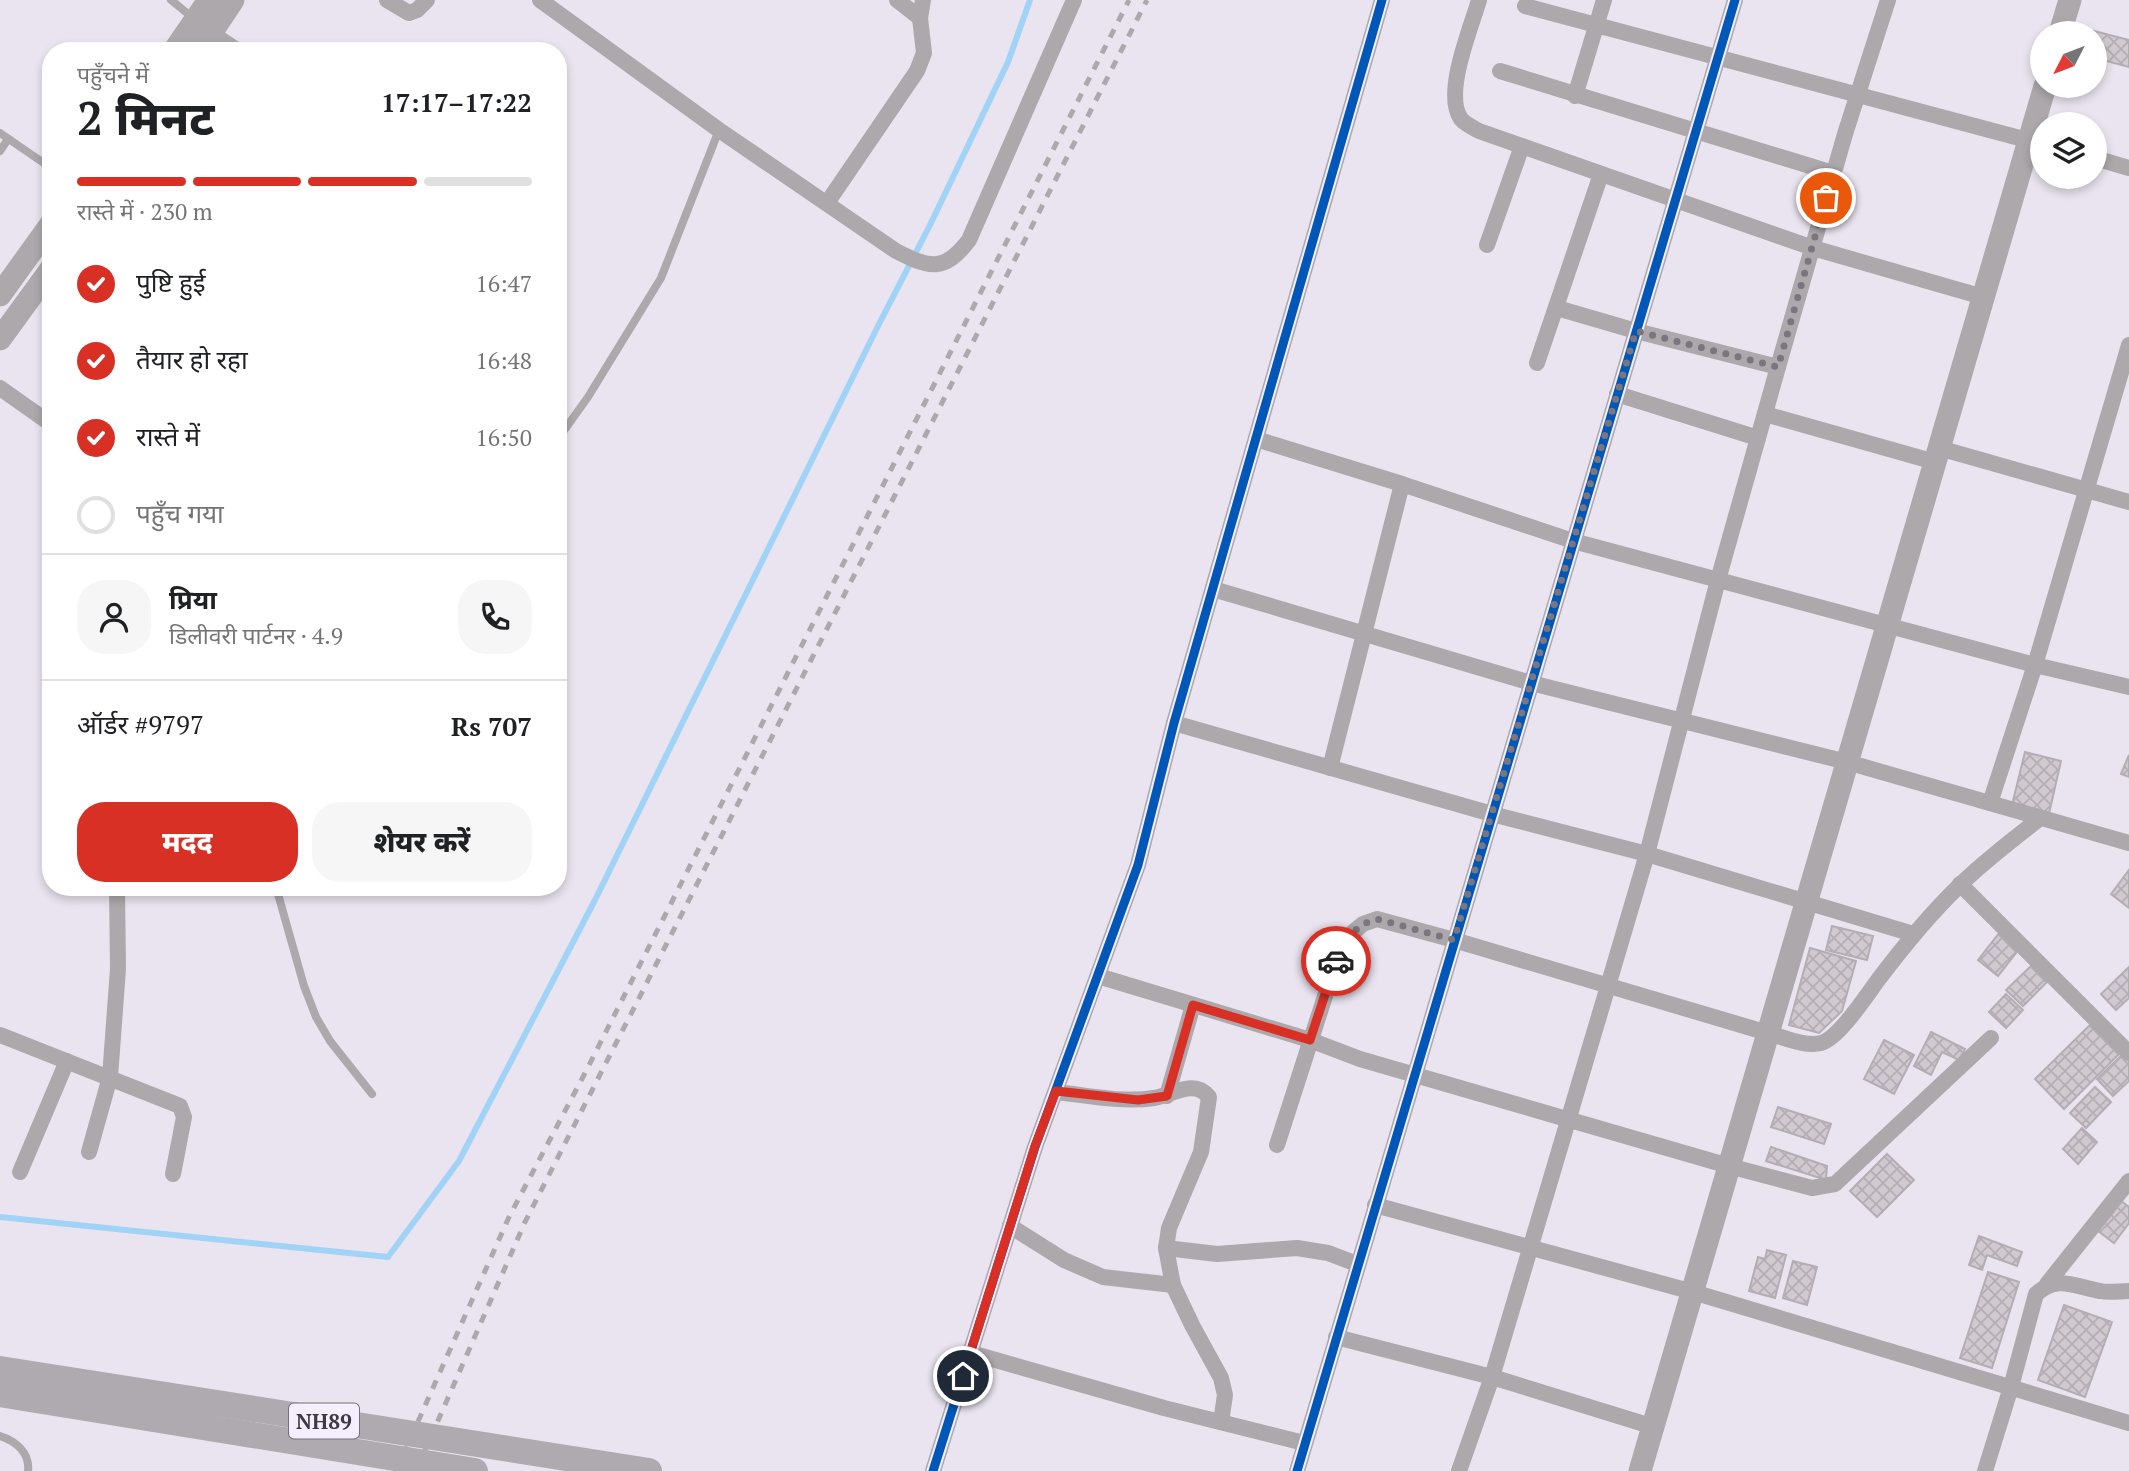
<!DOCTYPE html>
<html lang="hi">
<head>
<meta charset="utf-8">
<style>
  body { margin:0; font-family:"PT Serif","Noto Sans Devanagari",serif; background:#f6f6f6; color:#202124; height:100vh; display:flex; flex-direction:column; font-size:26px; white-space:nowrap }
  * { box-sizing:border-box; margin:0 }
  p { font-size:23px; color:#757577 }
  .icon { flex:none; width:38px; height:38px; fill:none; stroke:currentColor; stroke-width:2; stroke-linecap:round; stroke-linejoin:round }
  .map { position:relative; flex:1; overflow:hidden }
  .sheet { position:absolute; left:42px; top:42px; width:525px; height:854px; display:flex; flex-direction:column; background:#fff; border-radius:28px; box-shadow:0 4px 10px #0003 }
  .sheet>* { flex:none }
  .needle { width:46px; rotate:228deg }
  .fabs { position:absolute; left:2030px; top:21px; display:grid; gap:14px }
  .fabs a { display:grid; place-items:center; width:77px; height:77px; border-radius:50%; background:#fff; box-shadow:0 4px 10px #0003; font-size:35px }
  .pin { position:absolute; display:grid; place-items:center; width:60px; height:60px; color:#fff; margin:-30px; border:4px solid #fff; border-radius:50%; box-shadow:0 2px 7px #0007 }
  .courier { position:absolute; display:grid; place-items:center; width:70px; height:70px; margin:-35px; border:5px solid #d93025; border-radius:50%; background:#fff; color:#222; box-shadow:0 2px 9px #0007 }
  .summary em { font-style:normal; font-weight:800 }
  .summary div { display:flex; flex-direction:column-reverse }
  .summary { display:flex; align-items:center; justify-content:space-between; height:119px; padding:0 35px }
  h1 { font-size:46px; font-weight:800; line-height:52px }
  .bar { display:grid; grid-template-columns:repeat(4,1fr); gap:10px 7px; align-content:center; height:84px; padding:0 35px }
  .bar i { height:9px; border-radius:5px; background:#e0e0e0 }
  .bar .active { background:#d93025 }
  .bar p { grid-column:span 4 }
  .line { display:flex; align-items:center; gap:18px; padding:0 35px; border-top:2px solid #e0e0e0 }
  .line div { flex:1 }
  .round { display:grid; place-items:center; flex:none; width:74px; height:74px; border-radius:28px; background:#f6f6f6 }
  ol { padding:0 35px; list-style:none }
  li { display:flex; align-items:center; gap:21px; height:77px }
  li p { margin-inline-start:auto }
  li .icon { padding:7px; border-radius:50%; background:#d93025; color:#fff; stroke-width:4 }
  li:last-child { color:#757577 }
  li i { width:38px; height:38px; border:4px solid #e0e0e0; border-radius:50% }
  .cta { display:flex; gap:14px; margin-top:auto; padding:14px 35px }
  .cta a { flex:1; height:80px; border-radius:28px; background:#d93025; color:#fff; font-size:28px; font-weight:800; line-height:80px; text-align:center }
  .cta a+a { background:#f6f6f6; color:#202124 }
  .map>svg:first-child { display:block }
  .lines { fill:none; stroke-linecap:round; stroke-linejoin:round }
  .stream { stroke:#a0d3f6; stroke-width:6 }
  .building { fill:url(#building-cross-hatch); stroke:#b4aeb4; stroke-width:2 }
  .lane { stroke:#aca8ab; stroke-width:8 }
  .street { stroke:#aca8ab; stroke-width:16 }
  .secondary { stroke:#ada8ac; stroke-width:23 }
  .rail { stroke:#aba8ae; stroke-width:5; stroke-dasharray:9 9; stroke-linecap:butt }
  .primary-bridge { stroke:#afaab0; stroke-width:26 }
  .cycleway-casing { stroke:#f4eefe; stroke-width:13 }
  .cycleway { stroke:#0057b8; stroke-width:9 }
  .done { stroke:#79767f; stroke-width:7; stroke-dasharray:0 12.6 }
  .route { stroke:#d93025; stroke-width:9 }
  .labels { text-anchor:middle; dominant-baseline:central; stroke-width:7; stroke-linejoin:round; paint-order:stroke }
  .shield { fill:#f4eefe; stroke:#74707a; stroke-width:2 }
  .shield-label { font-size:21px; font-weight:bold; fill:#3d3a42 }
</style>
</head>
<body>
<div class="map">
<svg width="2129" height="1471" viewBox="0 0 2129 1471">
  <defs>
    <pattern id="building-cross-hatch" width="8" height="8" patternUnits="userSpaceOnUse" patternTransform="scale(1.75)"><rect width="8" height="8" fill="#d0c9d0"/><path d="M0 0l8 8M0 8l8-8" fill="none" stroke="#b4adb4"/></pattern>
  </defs>
  <rect width="100%" height="100%" fill="#e9e4ef"/>
  <g class="lines">
    <path class="stream" d="M0,1217l388,40 71,-96 136,-261 283,-574 53,-103 77,-161 22,-62"/>
  </g>
  <g class="building">
    <path d="M2075,26l54,14v27l-34,-9v-25h-21z"/>
    <path d="M2025,752l36,9 -13,57 -37,-9z"/>
    <path d="M2129,755v22l-8,-3z"/>
    <path d="M2129,870v38l-18,-14z"/>
    <path d="M1832,926l41,10 -6,24 -41,-10z"/>
    <path d="M2000,932l20,16 -22,28 -20,-16z"/>
    <path d="M1810,948l46,13 -14,50 -23,22 -30,-8z"/>
    <path d="M2031,966l16,16 -24,24 -17,-16z"/>
    <path d="M2129,967v31l-13,12 -15,-16z"/>
    <path d="M2006,994l17,16 -17,18 -17,-16z"/>
    <path d="M2092,1023l29,29 -57,57 -29,-30z"/>
    <path d="M1931,1032l34,17 -6,11 -17,-8 -11,23 -17,-9z"/>
    <path d="M1884,1040l30,15 -20,39 -30,-15z"/>
    <path d="M2124,1053l5,5v23l-16,15 -16,-17z"/>
    <path d="M2095,1087l16,15 -25,26 -16,-15z"/>
    <path d="M1778,1107l53,17 -7,20 -53,-17z"/>
    <path d="M2082,1128l15,14 -19,22 -15,-15z"/>
    <path d="M1771,1147l56,19 -1,14 -60,-19z"/>
    <path d="M1887,1154l27,26 -37,37 -27,-26z"/>
    <path d="M2116,1197l13,10v16l-15,20 -20,-15z"/>
    <path d="M1979,1236l43,16 -5,14 -30,-11 -5,15 -13,-5z"/>
    <path d="M1767,1250l19,5 -11,43 -26,-7 9,-34 7,2z"/>
    <path d="M1793,1261l24,6 -10,38 -24,-7z"/>
    <path d="M1988,1272l31,10 -27,86 -32,-10z"/>
    <path d="M2064,1305l48,17 -27,75 -47,-17z"/>
  </g>
  <g class="lines">
    <g class="lane">
      <path d="M171,0l22,18"/>
      <path d="M0,133l51,35"/>
      <path d="M0,151l8,-12"/>
      <path d="M558,439l30,-42 73,-119 58,-148"/>
      <path d="M276,887l28,99 12,31 14,24 42,53"/>
      <path d="M0,1436c16,5 30,17 28,35"/>
    </g>
    <g class="street">
      <path d="M387,0l22,13 8,-3 10,-10"/>
      <path d="M540,0l179,130 177,121c33,17 48,22 73,-11l105,-240"/>
      <path d="M897,0l23,18"/>
      <path d="M1479,0c-8,28 -36,94 -18,119 4,5 13,9 18,12l334,117 170,49"/>
      <path d="M1525,6l517,138"/>
      <path d="M211,33l27,18"/>
      <path d="M1500,71l333,102"/>
      <path d="M1575,96l29,-96"/>
      <path d="M2095,158l34,10"/>
      <path d="M827,203l90,-132 7,-18 -4,-35 3,-18"/>
      <path d="M1487,245l35,-99"/>
      <path d="M1557,308l79,23 142,36"/>
      <path d="M1537,363l64,-189"/>
      <path d="M0,388l51,36"/>
      <path d="M1617,394l141,44"/>
      <path d="M1765,414l170,48"/>
      <path d="M1256,439l146,45 171,57 462,124 94,22"/>
      <path d="M1939,448l190,54"/>
      <path d="M1213,589l318,94 316,79 282,81"/>
      <path d="M1174,723l318,91 155,40 266,80"/>
      <path d="M1330,768l72,-284"/>
      <path d="M1990,803l45,-138 94,-320"/>
      <path d="M1960,884l169,169"/>
      <path d="M1098,976l212,64 50,19 369,107 83,22 23,-4 156,-146"/>
      <path d="M0,1035l180,71 4,11 -11,57"/>
      <path d="M1056,1092c31,3 66,11 98,6 18,-3 41,-20 55,-1l-8,55 -32,76 -3,20 7,37 19,40 29,53 4,17 -4,27"/>
      <path d="M1167,1096l26,-91"/>
      <path d="M1277,1145l60,-186 15,-26 11,-9 14,-5 77,21 314,93c15,4 37,14 53,10 18,-5 45,-47 57,-63 25,-33 50,-64 80,-93 25,-25 55,-47 82,-69"/>
      <path d="M89,1152l21,-75 8,-108 -1,-82"/>
      <path d="M20,1172l47,-111"/>
      <path d="M1375,1205l318,87 436,131"/>
      <path d="M1010,1226l54,34 39,17 70,8"/>
      <path d="M1166,1248l51,6 80,-6 31,5 29,11"/>
      <path d="M2047,1284l82,-103"/>
      <path d="M1336,1337l156,40 162,50"/>
      <path d="M971,1353l193,55 140,35"/>
      <path d="M933,1471l102,-324 103,-282 36,-142 208,-723"/>
      <path d="M1297,1471l438,-1471"/>
      <path d="M1459,1471l33,-94 116,-391 39,-132 71,-274 60,-213 67,-233 43,-134"/>
      <path d="M1985,1471l26,-84 25,-93c22,-20 39,-7 64,-3 10,2 20,0 29,0"/>
    </g>
    <g class="secondary">
      <path d="M2060,33l10,-33"/>
      <path d="M174,51l35,-51"/>
      <path d="M199,51l34,-51"/>
      <path d="M0,295l51,-71"/>
      <path d="M0,339l51,-70"/>
      <path d="M1640,1471l405,-1385"/>
    </g>
    <g class="rail">
      <path d="M396,1471l113,-254 75,-142 545,-1075"/>
      <path d="M416,1471l109,-249 622,-1222"/>
    </g>
    <g class="primary-bridge">
      <path d="M0,1369l649,102"/>
      <path d="M0,1394l475,77"/>
    </g>
    <defs>
      <g id="cycleway">
        <path d="M933,1471l102,-324 103,-282 36,-142 208,-723"/>
        <path d="M1297,1471l438,-1471"/>
      </g>
    </defs>
    <use href="#cycleway" class="cycleway-casing"/>
    <use href="#cycleway" class="cycleway"/>
  </g>
  <g class="lines">
    <path class="done" d="M1336,961l16,-28 11,-9 14,-5 77,21 182,-609 142,36 48,-169"/>
    <path class="route" d="M963,1376l72,-230 21,-55 82,9 29,-4 26,-91 117,35 26,-79"/>
  </g>
  <g class="labels">
    <rect class="shield" x="289" y="1403.5" width="70" height="35" rx="5"/>
    <g class="shield-label">
      <text x="324" y="1421">NH89</text>
    </g>
  </g>
</svg>
<div class="fabs">
<a><svg class="needle" viewBox="-14 -14 28 28"><path d="M0-13l5 13h-10z" fill="#e53935"/><path d="M0 13l5-13h-10z" fill="#757577"/></svg></a>
<a><svg class="icon" aria-label="layers" viewBox="0 0 24 24"><path d="M12 4l9 5-9 5-9-5zM3 14l9 5 9-5"/></svg></a>
</div>
<div class="pin" style="left:1826px;top:198px;background:#ea580c"><svg class="icon" aria-label="bag" viewBox="0 0 24 24"><path d="M5 8h14l-1 12H6zM9 8a3 3 0 0 1 6 0"/></svg></div>
<div class="pin" style="left:963px;top:1376px;background:#1f2937"><svg class="icon" aria-label="home" viewBox="0 0 24 24"><path d="M3 11l9-7 9 7M6 9v11h12V9"/></svg></div>
<div class="courier" style="left:1336px;top:961px"><svg class="icon" aria-label="car" viewBox="0 0 24 24"><path d="M5 17H2v-5l4-1 3-4h7l3 4 3 1v5h-3M9 17h6M6 11h13"/><circle cx="7" cy="17" r="2"/><circle cx="17" cy="17" r="2"/></svg></div>
<section class="sheet">
<div class="summary"><div><h1>2 मिनट</h1><p>पहुँचने में</p></div><em>17:17–17:22</em></div>
<div class="bar"><i class="active"></i><i class="active"></i><i class="active"></i><i></i><p>रास्ते में · 230 m</p></div>
<ol>
<li><svg class="icon" aria-label="check" viewBox="0 0 24 24"><path d="M5 12l5 5 9-10"/></svg>पुष्टि हुई<p>16:47</p></li>
<li><svg class="icon" aria-label="check" viewBox="0 0 24 24"><path d="M5 12l5 5 9-10"/></svg>तैयार हो रहा<p>16:48</p></li>
<li><svg class="icon" aria-label="check" viewBox="0 0 24 24"><path d="M5 12l5 5 9-10"/></svg>रास्ते में<p>16:50</p></li>
<li><i></i>पहुँच गया</li>
</ol>
<div class="line" style="height:126px"><a class="round"><svg class="icon" aria-label="person" viewBox="0 0 24 24"><circle cx="12" cy="8" r="4"/><path d="M4 21q1-7 8-7t8 7"/></svg></a><div><b>प्रिया</b><p>डिलीवरी पार्टनर · 4.9</p></div><a class="round"><svg class="icon" aria-label="phone" viewBox="0 0 24 24"><path d="M5 4h4l2 5-3 2q2 4 5 5l2-3 5 2v4C11 20 4 13 5 4z"/></svg></a></div>
<div class="line" style="height:91px"><div>ऑर्डर #9797</div><b>Rs 707</b></div>
<div class="cta"><a>मदद</a><a>शेयर करें</a></div>
</section>
</div>
</body>
</html>
